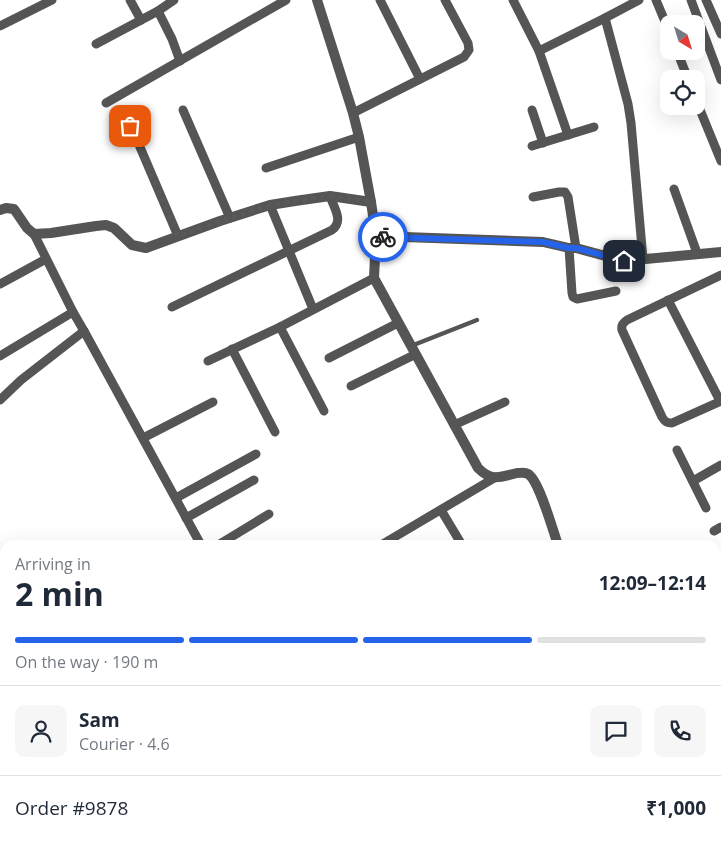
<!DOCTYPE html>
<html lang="en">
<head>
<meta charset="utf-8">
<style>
  body { margin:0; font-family:"Open Sans",sans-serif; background:#f6f6f7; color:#1f2937; height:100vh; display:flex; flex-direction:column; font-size:19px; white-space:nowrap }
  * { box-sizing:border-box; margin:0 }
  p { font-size:16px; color:#747a83 }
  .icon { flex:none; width:28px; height:28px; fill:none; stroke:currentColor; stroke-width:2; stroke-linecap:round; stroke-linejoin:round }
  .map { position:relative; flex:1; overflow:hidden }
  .panel { position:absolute; left:0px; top:540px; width:721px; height:310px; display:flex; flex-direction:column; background:#fff; border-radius:15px 15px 0 0; box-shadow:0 5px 20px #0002 }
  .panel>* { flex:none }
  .needle { width:32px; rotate:142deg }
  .buttons { position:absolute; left:660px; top:15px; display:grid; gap:10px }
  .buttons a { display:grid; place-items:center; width:45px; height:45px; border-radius:10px; background:#fff; box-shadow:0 5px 20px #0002; font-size:25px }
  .pin { position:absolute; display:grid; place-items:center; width:42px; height:42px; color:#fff; margin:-21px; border-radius:10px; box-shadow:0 2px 8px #0006 }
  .courier { position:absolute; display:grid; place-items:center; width:50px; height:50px; margin:-25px; border:4px solid #2563eb; border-radius:50%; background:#fff; color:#222; box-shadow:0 1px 6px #0007 }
  .overview em { font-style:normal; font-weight:700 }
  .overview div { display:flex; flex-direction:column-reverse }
  .overview { display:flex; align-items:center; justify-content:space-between; height:85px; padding:0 15px }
  h1 { font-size:32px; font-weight:700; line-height:38px }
  .bar { display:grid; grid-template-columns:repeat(4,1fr); gap:8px 5px; align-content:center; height:60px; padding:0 15px }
  .bar i { height:6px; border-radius:4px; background:#e0e1e3 }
  .bar .selected { background:#2563eb }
  .bar p { grid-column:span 4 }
  .line { display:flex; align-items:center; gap:12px; padding:0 15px; border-top:1px solid #e0e1e3 }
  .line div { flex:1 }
  .round { display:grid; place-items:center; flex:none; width:52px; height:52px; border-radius:10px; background:#f6f6f7 }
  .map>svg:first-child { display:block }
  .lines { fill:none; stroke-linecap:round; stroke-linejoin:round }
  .service { stroke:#555; stroke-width:4.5 }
  .minor { stroke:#555; stroke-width:9 }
  .tertiary { stroke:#555; stroke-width:10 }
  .done { stroke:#595959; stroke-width:5; stroke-dasharray:0 9 }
  .route { stroke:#2563eb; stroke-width:6 }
</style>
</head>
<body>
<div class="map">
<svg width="721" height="850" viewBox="0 0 721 850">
  <rect width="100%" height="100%" fill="#fff"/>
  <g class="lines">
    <g class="service">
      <path d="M411,346l66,-26"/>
      <path d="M447,850l9,-5"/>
    </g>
    <g class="minor">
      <path d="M130,0l11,20"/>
      <path d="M380,0l40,79"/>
      <path d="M513,0l26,51 29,84"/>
      <path d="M656,0l13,31"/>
      <path d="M691,0l30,80"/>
      <path d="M706,0l15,34"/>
      <path d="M158,11l14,28 8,22"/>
      <path d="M605,18l23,86 3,19 12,136"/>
      <path d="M0,26l52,-26"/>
      <path d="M96,44l62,-33 16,-11"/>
      <path d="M539,51l66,-33 34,-18"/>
      <path d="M677,51l11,28"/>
      <path d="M696,100l25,61"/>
      <path d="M106,103l180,-103"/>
      <path d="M183,110l47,108"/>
      <path d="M532,110l11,33"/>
      <path d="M353,113l111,-56 5,-7 -1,-7 -23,-43"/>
      <path d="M131,126l47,110"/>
      <path d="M532,146l62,-19"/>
      <path d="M266,168l93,-31"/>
      <path d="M674,189l23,64"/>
      <path d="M533,197l26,-5h6l3,5 8,51"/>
      <path d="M270,205l43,104"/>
      <path d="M34,234l39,78 11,19 117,214"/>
      <path d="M569,248l3,45 1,4 4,2 39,-8"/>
      <path d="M721,275l-94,45c-4,3 -6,5 -5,10l40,87c3,5 5,6 10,6l49,-22"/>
      <path d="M0,284l46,-25"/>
      <path d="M668,300l52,101"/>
      <path d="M172,307l160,-77c12,-9 2,-22 -2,-34"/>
      <path d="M280,327l44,84"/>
      <path d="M232,349l43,83"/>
      <path d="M0,356l73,-44"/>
      <path d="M329,358l69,-35"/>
      <path d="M208,361l72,-34 94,-49"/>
      <path d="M351,386l65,-32"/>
      <path d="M0,400l21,-20 63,-49"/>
      <path d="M454,425l51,-23"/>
      <path d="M143,438l70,-36"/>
      <path d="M677,450l29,58"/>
      <path d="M693,481l28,-16"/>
      <path d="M176,498l80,-44"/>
      <path d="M441,510l21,35"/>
      <path d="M186,518l68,-38"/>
      <path d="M714,531l7,-4"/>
      <path d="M218,545l51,-31"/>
      <path d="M381,545l115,-68"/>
      <path d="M0,567l5,-3"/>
      <path d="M716,608l5,-1"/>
      <path d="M0,644l5,-3"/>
      <path d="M716,720l5,-2"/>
      <path d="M0,748l5,10"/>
      <path d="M716,772l5,-2"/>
      <path d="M716,819l5,-2"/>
    </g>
    <g class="tertiary">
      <path d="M317,0l36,113 6,24 12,65 5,34 -2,42 104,190c14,14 22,9 39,5 4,0 8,-1 11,1 11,6 25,57 30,71"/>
      <path d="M0,210l6,-2 8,1 13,19 7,6 17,-1 45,-7 10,-1 8,3 18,17 14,3 74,-27 50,-16 25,-4 35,-5 41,6"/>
      <path d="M376,236l167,6 26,6h7l48,13 97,-9"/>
      <path d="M661,845l2,5"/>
    </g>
  </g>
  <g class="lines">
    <path class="done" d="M130,126l48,110 76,-26 16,-5 25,-4 35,-5 41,6 5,34 7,1"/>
    <path class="route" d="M383,237l160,5 25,6h8l48,13"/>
  </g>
</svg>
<div class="buttons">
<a><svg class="needle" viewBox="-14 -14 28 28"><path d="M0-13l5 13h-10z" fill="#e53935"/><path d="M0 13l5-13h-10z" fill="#747a83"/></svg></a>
<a><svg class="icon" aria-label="locate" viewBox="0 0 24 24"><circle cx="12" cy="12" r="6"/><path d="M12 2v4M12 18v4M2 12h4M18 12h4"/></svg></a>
</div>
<div class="pin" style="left:130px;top:126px;background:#ea580c"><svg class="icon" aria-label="bag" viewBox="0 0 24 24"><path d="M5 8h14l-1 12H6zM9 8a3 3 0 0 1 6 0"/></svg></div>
<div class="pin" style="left:624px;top:261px;background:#1f2937"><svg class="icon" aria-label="home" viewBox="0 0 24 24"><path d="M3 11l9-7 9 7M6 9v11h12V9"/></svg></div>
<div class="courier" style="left:383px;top:237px"><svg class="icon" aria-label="bike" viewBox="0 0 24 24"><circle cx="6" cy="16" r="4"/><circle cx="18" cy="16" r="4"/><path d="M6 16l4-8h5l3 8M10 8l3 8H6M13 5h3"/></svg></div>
<section class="panel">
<div class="overview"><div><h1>2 min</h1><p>Arriving in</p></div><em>12:09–12:14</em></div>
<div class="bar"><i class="selected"></i><i class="selected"></i><i class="selected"></i><i></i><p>On the way · 190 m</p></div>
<div class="line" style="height:90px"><a class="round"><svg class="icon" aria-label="person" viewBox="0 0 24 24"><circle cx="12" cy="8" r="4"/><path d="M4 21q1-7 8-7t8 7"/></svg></a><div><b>Sam</b><p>Courier · 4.6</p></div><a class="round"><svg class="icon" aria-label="chat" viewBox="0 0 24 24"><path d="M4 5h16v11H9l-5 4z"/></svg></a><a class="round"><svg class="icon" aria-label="phone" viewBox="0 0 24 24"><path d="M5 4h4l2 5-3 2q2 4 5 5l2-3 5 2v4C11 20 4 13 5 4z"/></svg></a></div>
<div class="line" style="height:65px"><div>Order #9878</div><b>₹1,000</b></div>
</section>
</div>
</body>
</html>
